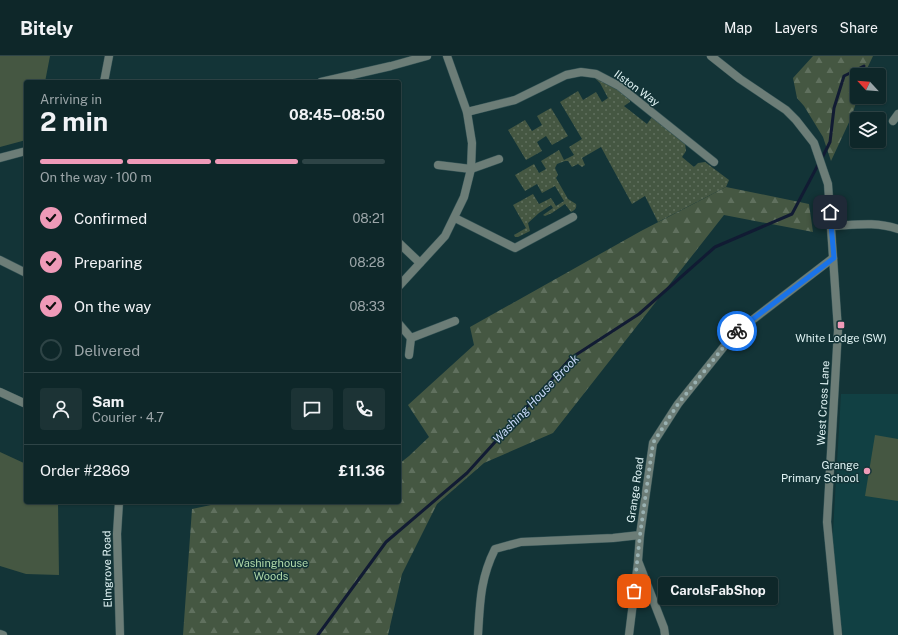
<!DOCTYPE html>
<html lang="en">
<head>
<meta charset="utf-8">
<style>
  body { margin:0; font-family:"Public Sans",sans-serif; background:#1c3335; color:#f1f3f6; height:100vh; display:flex; flex-direction:column; font-size:15px; white-space:nowrap }
  * { box-sizing:border-box; margin:0 }
  p { font-size:13px; color:#9ba5a8 }
  .icon { flex:none; width:22px; height:22px; fill:none; stroke:currentColor; stroke-width:2; stroke-linecap:round; stroke-linejoin:round }
  .map { position:relative; flex:1; overflow:hidden }
  .drawer { position:absolute; left:24px; top:24px; width:377px; height:424px; display:flex; flex-direction:column; background:#0e2729; border-radius:4px; box-shadow:0 1px 3px #0004,0 0 0 1px #2e4446 }
  .drawer>* { flex:none }
  .needle { width:26px; rotate:296deg }
  .controls { position:absolute; left:850px; top:12px; display:grid; gap:8px }
  .controls a { display:grid; place-items:center; width:36px; height:36px; border-radius:4px; background:#0e2729; box-shadow:0 1px 3px #0004,0 0 0 1px #2e4446; font-size:20px }
  .pin { position:absolute; display:grid; place-items:center; width:34px; height:34px; color:#fff; margin:-17px; border-radius:8px; box-shadow:0 2px 6px #0006 }
  .courier { position:absolute; display:grid; place-items:center; width:40px; height:40px; margin:-20px; border:3px solid #1a73e8; border-radius:50%; background:#fff; color:#222; box-shadow:0 1px 5px #0007 }
  .bubble { position:absolute; height:28px; border-radius:4px; background:#0e2729; box-shadow:0 1px 3px #0004,0 0 0 1px #2e4446; font-size:13px; font-weight:700; line-height:28px; text-align:center }
  .overview em { font-style:normal; font-weight:700 }
  .overview div { display:flex; flex-direction:column-reverse }
  .overview { display:flex; align-items:center; justify-content:space-between; height:68px; padding:0 16px }
  h1 { font-size:26px; font-weight:700; line-height:30px }
  .bar { display:grid; grid-template-columns:repeat(4,1fr); gap:6px 4px; align-content:center; height:48px; padding:0 16px }
  .bar i { height:5px; border-radius:3px; background:#2e4446 }
  .bar .current { background:#ef9ab8 }
  .bar p { grid-column:span 4 }
  .line { display:flex; align-items:center; gap:10px; padding:0 16px; border-top:1px solid #2e4446 }
  .line div { flex:1 }
  .round { display:grid; place-items:center; flex:none; width:42px; height:42px; border-radius:4px; background:#1c3335 }
  ol { padding:0 16px; list-style:none }
  li { display:flex; align-items:center; gap:12px; height:44px }
  li p { margin-inline-start:auto }
  li .icon { padding:4px; border-radius:50%; background:#ef9ab8; color:#111; stroke-width:4 }
  li:last-child { color:#9ba5a8 }
  li i { width:22px; height:22px; border:2px solid #2e4446; border-radius:50% }
  header { display:flex; align-items:center; gap:24px; box-sizing:border-box; height:56px; padding:0 20px; background:#0e2729; border-bottom:1px solid #2e4446 }
  header strong { font-size:19px }
  nav { display:flex; gap:22px; margin-inline-start:auto; font-size:14px }
  .map>svg:first-child { display:block }
  .built { fill:#114043 }
  .grass { fill:url(#grass-dots) }
  .forest { fill:url(#forest-firs) }
  .park { fill:#455742 }
  .lines { fill:none; stroke-linecap:round; stroke-linejoin:round }
  .stream { stroke:#111b33; stroke-width:3 }
  .minor-casing { stroke:#345355; stroke-width:9 }
  .tertiary-casing { stroke:#345355; stroke-width:9 }
  .minor { stroke:#6c7d77; stroke-width:8 }
  .tertiary { stroke:#6c7d77; stroke-width:8 }
  .done { stroke:#99b1b2; stroke-width:4; stroke-dasharray:0 7.2 }
  .route { stroke:#1a73e8; stroke-width:5 }
  .poi-dot { fill:#ef9ab8; stroke:#133437; stroke-width:1.5 }
  .labels { text-anchor:middle; dominant-baseline:central; stroke-width:3; stroke-linejoin:round; paint-order:stroke }
  .street-label { font-size:11px; fill:#e1f4f5; stroke:#133437 }
  .poi-label { font-size:11px; fill:#e1f4f5; stroke:#133437 }
  .park-label { font-size:11px; fill:#b1daaa; stroke:#133437 }
  .water-label { font-size:12px; font-style:italic; fill:#c6d6f5; stroke:#133437 }
</style>
</head>
<body>
<header>
<strong>Bitely</strong>
<nav><a>Map</a><a>Layers</a><a>Share</a></nav>
</header>
<div class="map">
<svg width="898" height="579" viewBox="0 0 898 579">
  <defs>
    <pattern id="grass-dots" width="8" height="8" patternUnits="userSpaceOnUse"><rect width="8" height="8" fill="#455742"/><path d="M2 2h.1M6 6h.1" fill="none" stroke="#60705e" stroke-width="1.8" stroke-linecap="round"/></pattern>
    <pattern id="forest-firs" width="22" height="20" patternUnits="userSpaceOnUse"><rect width="22" height="20" fill="#455742"/><path d="M5 1l3.5 6h-7zM16 11l3.5 6h-7z" fill="#60705e"/></pattern>
  </defs>
  <rect width="100%" height="100%" fill="#133437"/>
  <path class="built" d="M841,338h57v241h-55l-6,-36 -5,-50z"/>
  <g class="grass">
    <path d="M593,20l10,3 26,18 1,5 -6,4 23,18 5,-7 33,26 1,8 -4,6 12,10 4,-4 7,-1 24,18 -3,7 -68,35 -13,-26 -13,8 -31,-57 -19,11 3,7 -3,2 -4,-3 -6,3 -4,-6h-3l-8,3 -2,4 3,7 -2,3 12,21 8,5c1,4 -1,6 -5,8l-6,-8 -13,9 -7,3 -2,-1 10,-7 -2,-3 -12,8 -11,10 2,8 -12,6h-3l-1,-2 12,-7 -13,-23 20,-11 6,10 12,-6 5,8 8,-5 -9,-15 -13,7 -5,-9 -12,7 -10,-16 19,-11 5,9 7,-4 -5,-8 18,-11 5,10 10,-5 -5,-8 13,-8 -22,-37 18,-11 5,9 13,-8 6,10 6,-4 -8,-15z"/>
    <path d="M551,52l17,28 -16,9 -6,-9 -9,6 5,9 -16,9 -18,-30 17,-10 7,11 10,-6 -5,-9z"/>
  </g>
  <g class="forest">
    <path d="M813,0h60l-9,19h-7l1,22 -7,21 -20,43 -8,-24 -19,-31 -7,-8 -4,-20z"/>
    <path d="M726,131l83,17 4,28 -89,-17 -171,218 -69,30 -47,41 -35,70 -14,61h-205l9,-126 33,-7h174v-38l10,-8 20,-19 -21,-32 66,-60 -4,-18 171,-96z"/>
  </g>
  <g class="park">
    <path d="M0,0h50l-5,26h-19v58l-26,7z"/>
    <path d="M875,379l23,4v62l-33,-5z"/>
    <path d="M0,396l26,12v38h32l1,73 -33,-1 -26,-8z"/>
  </g>
  <g class="lines">
    <g class="stream">
      <path d="M822,102l8,-16 4,-34 10,-32 20,-10"/>
      <path d="M318,579l68,-93 81,-69 104,-115 68,-44 76,-67 77,-33 27,-51"/>
    </g>
    <defs>
      <g id="minor">
        <path d="M104,26l5,-26"/>
        <path d="M467,56l48,-12 51,-25 15,-3 15,2 23,12 95,76"/>
        <path d="M893,65l5,-7"/>
        <path d="M438,109l33,4 28,-10"/>
        <path d="M455,162l60,30 58,-31"/>
        <path d="M831,170c23,-1 45,-5 67,3"/>
        <path d="M399,187l21,20"/>
        <path d="M0,204l26,13"/>
        <path d="M399,230l46,-50 19,-39 7,-28 1,-26 -5,-31 -20,-56"/>
        <path d="M399,268l12,14 44,-17"/>
        <path d="M409,299l2,-17"/>
        <path d="M0,336l26,12"/>
        <path d="M119,446l-2,32 3,101"/>
        <path d="M640,479l-2,26 26,67 1,7"/>
        <path d="M0,578l3,1"/>
        <path d="M478,579c2,-32 2,-56 17,-86l26,-7 92,-4 27,-3 13,-92 25,-39 56,-70 99,-76"/>
        <path d="M629,579l9,-73"/>
      </g>
      <g id="tertiary">
        <path d="M711,0l29,23 46,31 10,10 18,23 14,41 10,146 -11,192 11,113"/>
        <path d="M321,26l70,-16 36,-10"/>
        <path d="M0,102l26,-7"/>
      </g>
    </defs>
    <use href="#minor" class="minor-casing"/>
    <use href="#tertiary" class="tertiary-casing"/>
    <use href="#minor" class="minor"/>
    <use href="#tertiary" class="tertiary"/>
  </g>
  <g class="lines">
    <path class="done" d="M634,535l6,-56 13,-92 25,-39 56,-70 3,-3"/>
    <path class="route" d="M737,275l97,-73 -4,-46"/>
  </g>
  <g class="poi-dot">
    <rect x="837" y="265" width="8" height="8" rx="2"/>
    <circle cx="867" cy="415" r="4"/>
  </g>
  <g class="labels">
    <g class="street-label">
      <text transform="translate(637 32) rotate(36)">Ilston Way</text>
      <text transform="translate(823 347) rotate(-87)">West Cross Lane</text>
      <text transform="translate(635 434) rotate(-82)">Grange Road</text>
      <text transform="translate(107 513) rotate(-91)">Elmgrove Road</text>
    </g>
    <g class="poi-label">
      <text x="841" y="282">White Lodge (SW)</text>
      <text x="859" y="409" text-anchor="end">Grange<tspan x="859" dy="13">Primary School</tspan></text>
    </g>
    <g class="park-label">
      <text x="271" y="507">Washinghouse<tspan x="271" dy="13">Woods</tspan></text>
    </g>
    <g class="water-label">
      <text transform="translate(536 343) rotate(-46)">Washing House Brook</text>
    </g>
  </g>
</svg>
<div class="controls">
<a><svg class="needle" viewBox="-14 -14 28 28"><path d="M0-13l5 13h-10z" fill="#e53935"/><path d="M0 13l5-13h-10z" fill="#9ba5a8"/></svg></a>
<a><svg class="icon" aria-label="layers" viewBox="0 0 24 24"><path d="M12 4l9 5-9 5-9-5zM3 14l9 5 9-5"/></svg></a>
</div>
<div class="pin" style="left:634px;top:535px;background:#ea580c"><svg class="icon" aria-label="bag" viewBox="0 0 24 24"><path d="M5 8h14l-1 12H6zM9 8a3 3 0 0 1 6 0"/></svg></div>
<div class="pin" style="left:830px;top:156px;background:#1f2937"><svg class="icon" aria-label="home" viewBox="0 0 24 24"><path d="M3 11l9-7 9 7M6 9v11h12V9"/></svg></div>
<div class="courier" style="left:737px;top:275px"><svg class="icon" aria-label="bike" viewBox="0 0 24 24"><circle cx="6" cy="16" r="4"/><circle cx="18" cy="16" r="4"/><path d="M6 16l4-8h5l3 8M10 8l3 8H6M13 5h3"/></svg></div>
<div class="bubble" style="left:658px;top:521px;width:120px">CarolsFabShop</div>
<section class="drawer">
<div class="overview"><div><h1>2 min</h1><p>Arriving in</p></div><em>08:45–08:50</em></div>
<div class="bar"><i class="current"></i><i class="current"></i><i class="current"></i><i></i><p>On the way · 100 m</p></div>
<ol>
<li><svg class="icon" aria-label="check" viewBox="0 0 24 24"><path d="M5 12l5 5 9-10"/></svg>Confirmed<p>08:21</p></li>
<li><svg class="icon" aria-label="check" viewBox="0 0 24 24"><path d="M5 12l5 5 9-10"/></svg>Preparing<p>08:28</p></li>
<li><svg class="icon" aria-label="check" viewBox="0 0 24 24"><path d="M5 12l5 5 9-10"/></svg>On the way<p>08:33</p></li>
<li><i></i>Delivered</li>
</ol>
<div class="line" style="height:72px"><a class="round"><svg class="icon" aria-label="person" viewBox="0 0 24 24"><circle cx="12" cy="8" r="4"/><path d="M4 21q1-7 8-7t8 7"/></svg></a><div><b>Sam</b><p>Courier · 4.7</p></div><a class="round"><svg class="icon" aria-label="chat" viewBox="0 0 24 24"><path d="M4 5h16v11H9l-5 4z"/></svg></a><a class="round"><svg class="icon" aria-label="phone" viewBox="0 0 24 24"><path d="M5 4h4l2 5-3 2q2 4 5 5l2-3 5 2v4C11 20 4 13 5 4z"/></svg></a></div>
<div class="line" style="height:52px"><div>Order #2869</div><b>£11.36</b></div>
</section>
</div>
</body>
</html>
